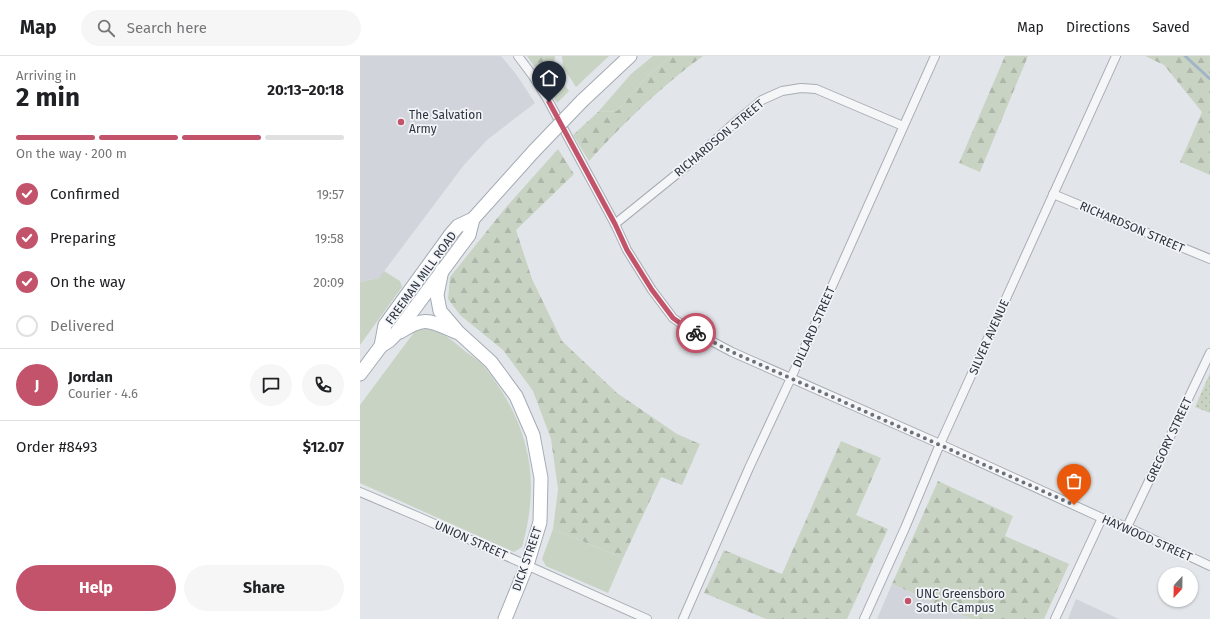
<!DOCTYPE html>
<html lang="en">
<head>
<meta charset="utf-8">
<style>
  body { margin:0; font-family:"Fira Sans",sans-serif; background:#f6f6f6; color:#202124; height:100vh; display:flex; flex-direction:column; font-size:15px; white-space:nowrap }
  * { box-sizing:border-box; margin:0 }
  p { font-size:13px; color:#757577 }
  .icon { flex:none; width:22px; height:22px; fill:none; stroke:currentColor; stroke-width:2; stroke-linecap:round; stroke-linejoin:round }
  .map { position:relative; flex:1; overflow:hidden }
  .details { display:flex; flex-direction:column; background:#fff; width:360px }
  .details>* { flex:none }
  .needle { width:26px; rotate:202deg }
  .buttons { position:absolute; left:798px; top:511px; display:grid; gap:8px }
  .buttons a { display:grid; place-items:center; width:40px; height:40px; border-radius:50%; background:#fff; box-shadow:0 1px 3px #0004; font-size:20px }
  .pin { position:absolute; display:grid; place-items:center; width:34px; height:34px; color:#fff; margin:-41px -17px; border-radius:50% 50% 50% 0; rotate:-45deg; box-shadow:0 0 4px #0007 }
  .pin .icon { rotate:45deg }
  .courier { position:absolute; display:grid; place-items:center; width:40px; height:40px; margin:-20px; border:3px solid #c3536a; border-radius:50%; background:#fff; color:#222; box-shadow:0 1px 5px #0007 }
  .overview em { font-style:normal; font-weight:700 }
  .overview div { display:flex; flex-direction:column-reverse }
  .overview { display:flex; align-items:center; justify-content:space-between; height:68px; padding:0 16px }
  h1 { font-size:26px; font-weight:700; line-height:30px }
  .bar { display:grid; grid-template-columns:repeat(4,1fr); gap:6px 4px; align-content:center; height:48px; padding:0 16px }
  .bar i { height:5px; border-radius:3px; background:#e0e0e0 }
  .bar .active { background:#c3536a }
  .bar p { grid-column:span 4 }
  .line { display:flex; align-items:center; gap:10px; padding:0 16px; border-top:1px solid #e0e0e0 }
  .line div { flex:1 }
  .round { display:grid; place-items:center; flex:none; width:42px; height:42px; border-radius:21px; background:#f6f6f6 }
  ol { padding:0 16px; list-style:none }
  li { display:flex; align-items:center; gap:12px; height:44px }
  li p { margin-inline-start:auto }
  li .icon { padding:4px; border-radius:50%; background:#c3536a; color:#fff; stroke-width:4 }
  li:last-child { color:#757577 }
  li i { width:22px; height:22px; border:2px solid #e0e0e0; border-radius:50% }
  .action { display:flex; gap:8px; margin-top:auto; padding:8px 16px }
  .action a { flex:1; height:46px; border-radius:24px; background:#c3536a; color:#fff; font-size:16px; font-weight:700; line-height:46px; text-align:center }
  .action a+a { background:#f6f6f6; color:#202124 }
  header { display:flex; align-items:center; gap:24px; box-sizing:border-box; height:56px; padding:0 20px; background:#fff; border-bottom:1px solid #e0e0e0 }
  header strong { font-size:19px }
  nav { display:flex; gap:22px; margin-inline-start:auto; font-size:14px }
  .search { width:280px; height:36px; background:#f6f6f6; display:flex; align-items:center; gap:10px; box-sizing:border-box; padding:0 14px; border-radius:22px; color:#757577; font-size:15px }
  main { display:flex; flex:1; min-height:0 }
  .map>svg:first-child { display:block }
  .built { fill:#d1d5db }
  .green { fill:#c9d3c4 }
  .forest { fill:url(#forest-firs) }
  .park { fill:url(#park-dots) }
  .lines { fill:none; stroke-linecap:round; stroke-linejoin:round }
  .stream { stroke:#a1b5c6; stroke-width:3 }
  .minor-casing { stroke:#a8adb4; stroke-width:10 }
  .primary-casing { stroke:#a3abb4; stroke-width:15 }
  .minor { stroke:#f5f6f8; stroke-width:8 }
  .primary { stroke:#fff; stroke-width:13 }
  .primary-bridge-casing { stroke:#a3abb4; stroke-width:15; stroke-linecap:butt }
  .primary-bridge { stroke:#fff; stroke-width:13 }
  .done { stroke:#6c727c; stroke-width:4; stroke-dasharray:0 7.2 }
  .route { stroke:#c3536a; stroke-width:5 }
  .poi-dot { fill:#c3536a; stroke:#f2f4f7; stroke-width:1.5 }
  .labels { text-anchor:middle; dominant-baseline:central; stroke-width:3.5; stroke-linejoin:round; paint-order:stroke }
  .poi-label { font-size:12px; fill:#2c3440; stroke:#f2f4f7; text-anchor:start }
  .street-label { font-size:12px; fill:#2c3440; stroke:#f2f4f7 }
</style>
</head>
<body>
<header>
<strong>Map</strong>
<div class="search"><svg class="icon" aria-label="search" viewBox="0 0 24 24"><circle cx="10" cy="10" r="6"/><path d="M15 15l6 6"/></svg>Search here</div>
<nav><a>Map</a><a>Directions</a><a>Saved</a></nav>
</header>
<main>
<section class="details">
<div class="overview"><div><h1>2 min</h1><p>Arriving in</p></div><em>20:13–20:18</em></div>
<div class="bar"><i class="active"></i><i class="active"></i><i class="active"></i><i></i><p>On the way · 200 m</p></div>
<ol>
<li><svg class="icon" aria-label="check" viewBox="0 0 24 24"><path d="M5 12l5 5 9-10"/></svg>Confirmed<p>19:57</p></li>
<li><svg class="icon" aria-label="check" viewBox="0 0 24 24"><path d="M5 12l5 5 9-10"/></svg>Preparing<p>19:58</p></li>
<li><svg class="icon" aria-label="check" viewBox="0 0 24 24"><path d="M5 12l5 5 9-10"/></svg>On the way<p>20:09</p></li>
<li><i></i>Delivered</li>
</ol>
<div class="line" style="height:72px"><b class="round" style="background:#c3536a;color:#fff">J</b><div><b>Jordan</b><p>Courier · 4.6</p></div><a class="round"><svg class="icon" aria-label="chat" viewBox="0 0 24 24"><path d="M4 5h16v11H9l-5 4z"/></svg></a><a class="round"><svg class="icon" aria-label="phone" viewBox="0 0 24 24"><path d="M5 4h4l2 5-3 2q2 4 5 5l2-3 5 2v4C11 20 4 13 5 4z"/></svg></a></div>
<div class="line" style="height:52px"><div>Order #8493</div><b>$12.07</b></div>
<div class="action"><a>Help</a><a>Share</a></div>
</section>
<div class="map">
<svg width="850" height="563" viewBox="0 0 850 563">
  <defs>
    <pattern id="forest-firs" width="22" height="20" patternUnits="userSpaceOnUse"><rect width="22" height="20" fill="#c9d3c4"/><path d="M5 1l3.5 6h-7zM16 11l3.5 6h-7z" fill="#adb6a9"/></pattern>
    <pattern id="park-dots" width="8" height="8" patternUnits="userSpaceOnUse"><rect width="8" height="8" fill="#c9d3c4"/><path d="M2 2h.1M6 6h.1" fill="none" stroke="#adb6a9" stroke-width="1.8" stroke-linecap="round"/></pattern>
  </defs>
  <rect width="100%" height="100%" fill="#e2e6ea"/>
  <g class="built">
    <path d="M0,0h141l15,18 19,29 -48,37 -23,25 -85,113 -19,4z"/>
    <path d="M532,528l79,35h-94z"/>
    <path d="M716,543l43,20h-51z"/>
  </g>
  <g class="green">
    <path d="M202,0h47l-33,31 -13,-20z"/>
    <path d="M293,0h19l-23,18 -32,37 -19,1 33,-38z"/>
    <path d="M24,215l16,10 2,6 -42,58v-63l19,-4z"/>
    <path d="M65,272c17,3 28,13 41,24 6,4 12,8 17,13 9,11 17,23 24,35 27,48 30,94 15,147l-8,5 -154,-69v-78l55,-74z"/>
    <path d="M193,473l70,29 -15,35 -62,-27 -4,-7z"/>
  </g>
  <g class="forest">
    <path d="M167,0h28c-2,14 7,24 14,35l-12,12 -16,-27z"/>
    <path d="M312,0h31c-42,30 -79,67 -114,105l-16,-26 25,-23 19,-1 32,-37z"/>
    <path d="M645,0h23l-48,116 -21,-9z"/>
    <path d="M785,0h65v119l-30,-13 22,-50 -38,-47z"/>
    <path d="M198,93l16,25 -58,56 16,49 30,62 55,52 60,41 23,10 -18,41 -21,-8 -38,81 -70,-29 5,-40 -7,-50 -18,-48 -30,-41 -43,-35 -12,-16 2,-22 57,-71z"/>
    <path d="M481,385l40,17 -25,57 32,14 -41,90h-81l-62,-26 20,-43 58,24z"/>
    <path d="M578,425l75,35 -8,20 64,28 -25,55h-73l-79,-35z"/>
  </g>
  <path class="park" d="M850,317v40l-15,-6z"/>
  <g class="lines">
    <path class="stream" d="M825,0l25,23"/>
    <defs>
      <g id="minor">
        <path d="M158,0l15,20 16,26 66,122 12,26 25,40 21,28 14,10 45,24 208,92 162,74 25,9 83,39"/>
        <path d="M693,138l157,65"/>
        <path d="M255,168l73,-59 45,-41 29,-24 20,-9 19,-3 15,1 87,37"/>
        <path d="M0,436l59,25 228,102"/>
        <path d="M767,471l83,-174"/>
        <path d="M323,563l66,-151 42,-90 144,-322"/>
        <path d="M504,563l41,-91 35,-84 176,-388"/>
        <path d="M695,563l47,-101"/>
      </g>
      <g id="primary">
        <path d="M222,45l48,-45"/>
        <path d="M82,214l-5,25 3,16 18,21 33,30 25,34 17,39 8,43 -1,44 -13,43 -22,54"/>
        <path d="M40,276c26,-17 30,-11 56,0"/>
        <path d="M21,290l4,-21 66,-91 7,-8 15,-7 61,-68"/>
        <path d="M0,318l21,-28 8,-5 5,-5 75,-101 4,-16"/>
      </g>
    </defs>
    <use href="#minor" class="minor-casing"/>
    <use href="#primary" class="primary-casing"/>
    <use href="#minor" class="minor"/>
    <use href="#primary" class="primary"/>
    <defs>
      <path id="primary-bridge" d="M174,95l48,-50"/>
    </defs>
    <use href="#primary-bridge" class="primary-bridge-casing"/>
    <use href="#primary-bridge" class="primary-bridge"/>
  </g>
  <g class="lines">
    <path class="done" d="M336,277l36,19 342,153"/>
    <path class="route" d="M189,46l66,122 12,26 25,40 21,28 14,10 9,5"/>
  </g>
  <g class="poi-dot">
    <circle cx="41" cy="66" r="4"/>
    <circle cx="548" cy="545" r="4"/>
  </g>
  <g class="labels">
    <g class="poi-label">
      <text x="49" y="59">The Salvation<tspan x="49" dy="14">Army</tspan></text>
      <text x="556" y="538">UNC Greensboro<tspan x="556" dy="14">South Campus</tspan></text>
    </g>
    <g class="street-label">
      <text transform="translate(359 82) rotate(-40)">RICHARDSON STREET</text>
      <text transform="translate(772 171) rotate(23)">RICHARDSON STREET</text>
      <text transform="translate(61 222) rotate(-54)">FREEMAN MILL ROAD</text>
      <text transform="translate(454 271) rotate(-66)">DILLARD STREET</text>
      <text transform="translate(629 281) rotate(-66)">SILVER AVENUE</text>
      <text transform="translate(809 384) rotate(-65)">GREGORY STREET</text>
      <text transform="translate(787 482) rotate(24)">HAYWOOD STREET</text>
      <text transform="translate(111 484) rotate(24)">UNION STREET</text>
      <text transform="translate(167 503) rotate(-71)">DICK STREET</text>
    </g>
  </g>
</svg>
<div class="buttons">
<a><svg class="needle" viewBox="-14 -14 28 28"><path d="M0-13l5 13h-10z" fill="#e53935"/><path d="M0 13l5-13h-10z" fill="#757577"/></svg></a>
</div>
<div class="pin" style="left:714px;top:449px;background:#ea580c"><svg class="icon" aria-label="bag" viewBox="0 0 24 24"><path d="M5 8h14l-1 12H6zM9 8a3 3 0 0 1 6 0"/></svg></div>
<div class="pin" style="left:189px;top:46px;background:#1f2937"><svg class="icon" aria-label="home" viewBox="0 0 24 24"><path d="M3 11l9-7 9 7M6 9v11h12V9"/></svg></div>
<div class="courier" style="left:336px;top:277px"><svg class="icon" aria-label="bike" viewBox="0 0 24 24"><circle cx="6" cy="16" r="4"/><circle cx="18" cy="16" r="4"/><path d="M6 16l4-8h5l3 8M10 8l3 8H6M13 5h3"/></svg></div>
</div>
</main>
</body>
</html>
